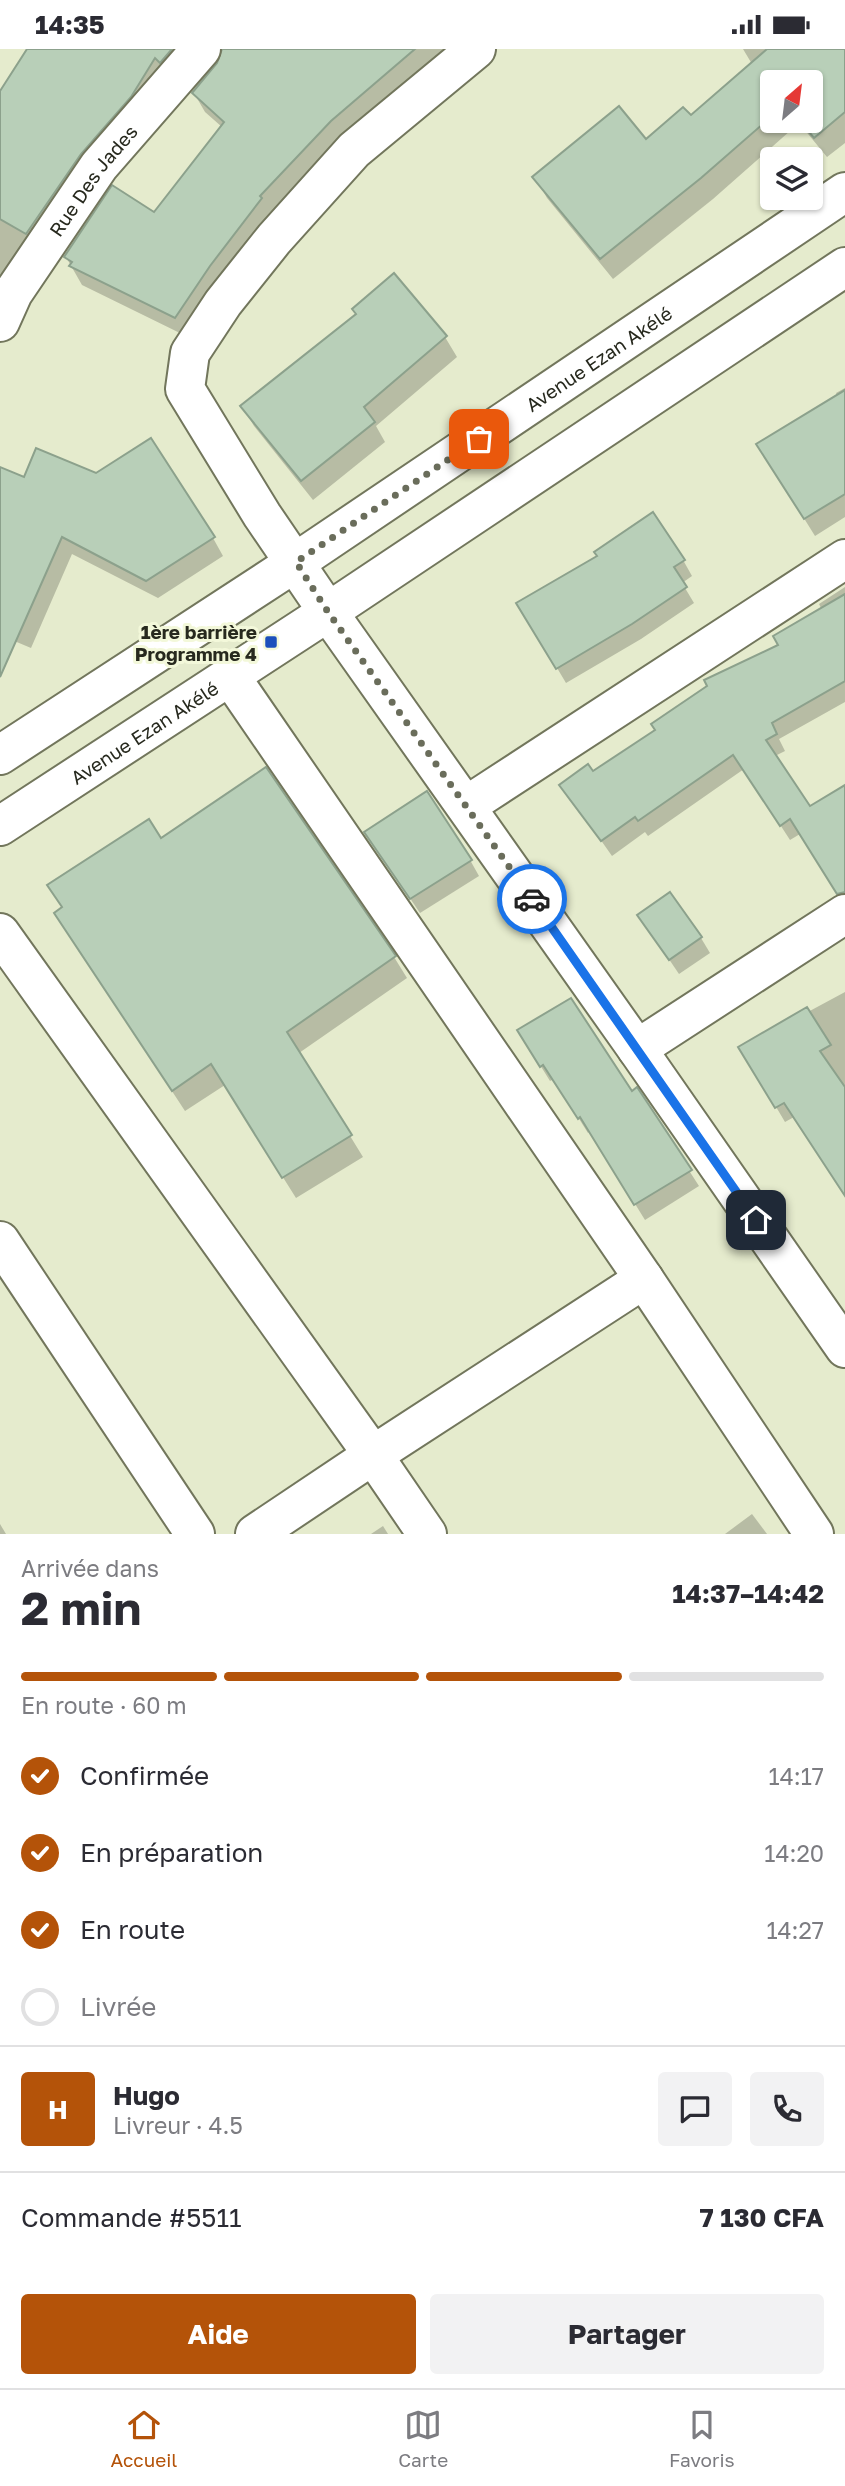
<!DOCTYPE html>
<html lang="fr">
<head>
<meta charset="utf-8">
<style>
  body { margin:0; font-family:"Golos Text",sans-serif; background:#f2f2f3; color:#2b2b33; height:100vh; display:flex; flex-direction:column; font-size:26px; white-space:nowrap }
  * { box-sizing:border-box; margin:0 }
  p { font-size:23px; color:#7c7c81 }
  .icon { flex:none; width:38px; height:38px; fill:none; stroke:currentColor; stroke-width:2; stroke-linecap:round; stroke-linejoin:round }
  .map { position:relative; height:1485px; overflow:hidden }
  .panel { display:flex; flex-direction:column; background:#fff; flex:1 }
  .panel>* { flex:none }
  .needle { width:46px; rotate:28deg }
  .controls { position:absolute; left:760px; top:21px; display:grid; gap:14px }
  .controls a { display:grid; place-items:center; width:63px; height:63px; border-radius:7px; background:#fff; box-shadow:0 2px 5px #0004; font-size:35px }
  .pin { position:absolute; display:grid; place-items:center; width:60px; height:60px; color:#fff; margin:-30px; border-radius:14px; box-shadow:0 4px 10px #0006 }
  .courier { position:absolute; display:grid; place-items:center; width:70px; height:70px; margin:-35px; border:5px solid #1a73e8; border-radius:50%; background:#fff; color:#222; box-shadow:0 2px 9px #0007 }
  .summary em { font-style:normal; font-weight:700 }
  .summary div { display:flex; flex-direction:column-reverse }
  .summary { display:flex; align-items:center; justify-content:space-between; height:119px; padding:0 21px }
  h1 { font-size:46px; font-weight:700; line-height:52px }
  .bar { display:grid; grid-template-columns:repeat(4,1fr); gap:10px 7px; align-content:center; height:84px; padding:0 21px }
  .bar i { height:9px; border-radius:5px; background:#e1e1e2 }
  .bar .active { background:#b45309 }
  .bar p { grid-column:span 4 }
  .line { display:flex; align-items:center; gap:18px; padding:0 21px; border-top:2px solid #e1e1e2 }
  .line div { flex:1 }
  .round { display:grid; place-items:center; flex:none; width:74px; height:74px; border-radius:7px; background:#f2f2f3 }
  ol { padding:0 21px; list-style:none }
  li { display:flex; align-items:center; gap:21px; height:77px }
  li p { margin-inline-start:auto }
  li .icon { padding:7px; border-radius:50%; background:#b45309; color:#fff; stroke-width:4 }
  li:last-child { color:#7c7c81 }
  li i { width:38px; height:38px; border:4px solid #e1e1e2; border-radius:50% }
  .button { display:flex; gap:14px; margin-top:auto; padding:14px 21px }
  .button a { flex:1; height:80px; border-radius:7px; background:#b45309; color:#fff; font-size:28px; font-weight:700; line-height:80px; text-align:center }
  .button a+a { background:#f2f2f3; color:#2b2b33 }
  .status { display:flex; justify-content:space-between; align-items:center; height:49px; padding:0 35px; background:#fff; direction:ltr }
  .status svg { height:19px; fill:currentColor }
  .tabs { display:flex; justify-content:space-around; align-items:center; height:98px; border-top:2px solid #e1e1e2; background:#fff; font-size:19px; color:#7c7c81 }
  .tabs a { display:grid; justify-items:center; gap:4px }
  .tabs .active { color:#b45309 }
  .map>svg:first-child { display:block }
  .shadow { fill:#0003; fill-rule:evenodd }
  .building { fill:#b8cfb8; stroke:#8ca18c; stroke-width:2 }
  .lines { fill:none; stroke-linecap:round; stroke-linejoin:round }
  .street-casing { stroke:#72765c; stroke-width:42 }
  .secondary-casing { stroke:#72765c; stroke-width:42 }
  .street { stroke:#fff; stroke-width:38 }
  .secondary { stroke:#fff; stroke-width:38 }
  .done { stroke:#6a6d5b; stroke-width:7; stroke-dasharray:0 12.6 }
  .route { stroke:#1a73e8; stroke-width:9 }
  .poi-dot { fill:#1b4fbc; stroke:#f3f8da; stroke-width:2.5 }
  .labels { text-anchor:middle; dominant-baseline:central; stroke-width:6; stroke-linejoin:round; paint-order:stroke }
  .street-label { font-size:19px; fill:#27291e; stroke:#f3f8da }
  .poi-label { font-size:19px; font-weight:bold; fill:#27291e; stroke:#f3f8da; text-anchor:end }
</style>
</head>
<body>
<div class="status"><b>14:35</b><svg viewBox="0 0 49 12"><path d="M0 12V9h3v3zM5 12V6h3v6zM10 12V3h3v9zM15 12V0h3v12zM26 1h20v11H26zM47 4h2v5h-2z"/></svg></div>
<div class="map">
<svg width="845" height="1485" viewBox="0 0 845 1485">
  <rect width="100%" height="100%" fill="#e5ebcd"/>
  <g class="shadow">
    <path d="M29,0h172l-201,241v-196z"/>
    <path d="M224,0h226l-264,287 -104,-51 -16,-28 88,-43 68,-87 -17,-15 -11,-19 25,-29z"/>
    <path d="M743,0h102v94l-18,14 -28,-34 -86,76 -100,80 -66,-81 -12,-21 111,-36 45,-23 61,-54zM772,33h38v39h-38z"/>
    <path d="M394,227l51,61 12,20 -81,69 9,16 -72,58 -59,-74 -12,-20 116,-91z"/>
    <path d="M845,339v129l-30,19 -46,-74 68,-66 -1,-3z"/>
    <path d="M0,431l213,58 10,18 -65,42 -86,-44 -41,94 -31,-13z"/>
    <path d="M683,511l9,16 -10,7 12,20 -53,36 -75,44 -47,-79z"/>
    <path d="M845,538v115l-66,37 6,12 -10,5 34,52 36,-21v95l-45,-48 -10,6 -46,-71 -96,67 -3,-4 -33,24 -50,-71 31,-12 187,-127 42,-36 -3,-6z"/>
    <path d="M366,784l104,27 9,16 -59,37z"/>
    <path d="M161,791l233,117 13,21 -108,75 64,104 -67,41 -71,-113 -40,26 -129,-197z"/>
    <path d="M639,866l62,23 9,15 -31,21z"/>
    <path d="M845,943v202l-51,-77 -9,5 -44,-74z"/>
    <path d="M519,982l112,62 6,-3 62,96 -54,34 -55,-89 -2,2 -34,-54 -4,2z"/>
    <path d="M752,1465l15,20h-42z"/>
    <path d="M0,1475l6,10h-6z"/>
    <path d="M383,1477l5,8h-17z"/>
  </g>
  <g class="building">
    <path d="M27,0h145l-12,14 -5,-5 -24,39 -50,57 -55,80 -26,-15v-128z"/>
    <path d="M222,0h193l-84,72 -71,75 2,2 -52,68 -35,52 -106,-52 3,-4 -8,-5 48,-72 42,27 70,-90 -32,-29 25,-30z"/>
    <path d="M767,0h78v63l-31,26 -14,-17h10v-39h-38v34l-71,62 -101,81 -68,-82 87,-71 27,33 37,-32 8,8z"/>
    <path d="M394,224l53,63 -83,71 11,15 -74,59 -61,-75 116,-92 -4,-5z"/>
    <path d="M845,341v104l-41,25 -48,-75z"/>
    <path d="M151,389l64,99 -69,44 -84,-44 -62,140v-210l24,10 12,-29 60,25z"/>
    <path d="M653,463l32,48 -11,7 13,20 -55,37 -76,45 -40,-66 81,-47 -3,-4z"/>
    <path d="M845,545v87l-73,42 5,11 -11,6 44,66 35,-21v107l-8,2 -47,-75 -10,7 -47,-71 -95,66 -3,-4 -34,24 -42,-56 29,-21 5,7 62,-41 -4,-6 56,-38 -3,-6 74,-35 -5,-9z"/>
    <path d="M266,718l130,189 -109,76 65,103 -70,43 -71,-114 -39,27 -118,-178 8,-6 -15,-22 102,-66 12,19z"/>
    <path d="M427,742l45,69 -62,39 -46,-67z"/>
    <path d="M670,843l32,45 -33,23 -32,-45z"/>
    <path d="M571,949l61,93 5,-4 55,83 -58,35 -54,-88 -2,2 -35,-54 -3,2 -23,-37z"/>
    <path d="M807,958l24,38 -11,6 25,36v109l-61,-93 -9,5 -37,-61z"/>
  </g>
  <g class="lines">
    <defs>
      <g id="street">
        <path d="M476,0l-122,101 -80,89 -51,64 -33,50 -5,36 77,126 66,97 309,437 208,299"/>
        <path id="s1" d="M0,273l13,-29 86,-127 102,-117"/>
        <path d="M230,627l414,603 170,255"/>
        <path d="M466,757l379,-247"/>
        <path d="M0,884l373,522 54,79"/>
        <path d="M637,1000l208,-135"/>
        <path d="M0,1192l195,293"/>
        <path d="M255,1485l118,-79 271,-176"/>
      </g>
      <g id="secondary">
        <path id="s2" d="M0,706l296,-193 549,-370"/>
        <path id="s3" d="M0,777l328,-214 517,-345"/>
      </g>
    </defs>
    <use href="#street" class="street-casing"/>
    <use href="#secondary" class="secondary-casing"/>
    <use href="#street" class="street"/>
    <use href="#secondary" class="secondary"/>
  </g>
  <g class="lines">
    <path class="done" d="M479,390l-183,123 32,50 204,287"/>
    <path class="route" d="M532,850l224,321"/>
  </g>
  <rect class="poi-dot" x="264" y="586" width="14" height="14" rx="3.5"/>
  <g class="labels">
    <g class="street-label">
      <text stroke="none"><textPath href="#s1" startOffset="170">Rue Des Jades</textPath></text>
      <text stroke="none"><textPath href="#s2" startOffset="718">Avenue Ezan Akélé</textPath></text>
      <text stroke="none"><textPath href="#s3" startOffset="172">Avenue Ezan Akélé</textPath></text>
    </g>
    <g class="poi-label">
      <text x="257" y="582">1ère barrière<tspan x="257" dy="22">Programme 4</tspan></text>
    </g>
  </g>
</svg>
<div class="controls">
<a><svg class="needle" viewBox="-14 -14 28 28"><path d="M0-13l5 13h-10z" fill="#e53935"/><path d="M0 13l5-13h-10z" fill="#7c7c81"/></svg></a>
<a><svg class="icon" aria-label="layers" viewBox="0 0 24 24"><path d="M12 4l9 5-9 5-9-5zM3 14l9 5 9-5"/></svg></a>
</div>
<div class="pin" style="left:479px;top:390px;background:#ea580c"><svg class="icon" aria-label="bag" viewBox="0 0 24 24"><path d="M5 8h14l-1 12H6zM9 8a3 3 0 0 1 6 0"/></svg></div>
<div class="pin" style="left:756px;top:1171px;background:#1f2937"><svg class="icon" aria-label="home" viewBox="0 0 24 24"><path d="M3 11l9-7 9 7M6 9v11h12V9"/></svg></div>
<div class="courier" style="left:532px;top:850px"><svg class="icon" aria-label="car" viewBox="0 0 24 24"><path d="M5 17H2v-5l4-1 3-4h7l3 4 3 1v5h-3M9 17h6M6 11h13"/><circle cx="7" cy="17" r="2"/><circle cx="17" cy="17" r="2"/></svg></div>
</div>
<section class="panel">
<div class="summary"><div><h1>2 min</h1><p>Arrivée dans</p></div><em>14:37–14:42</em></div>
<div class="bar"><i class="active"></i><i class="active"></i><i class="active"></i><i></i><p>En route · 60 m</p></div>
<ol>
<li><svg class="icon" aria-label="check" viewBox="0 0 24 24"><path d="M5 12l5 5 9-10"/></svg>Confirmée<p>14:17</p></li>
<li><svg class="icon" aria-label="check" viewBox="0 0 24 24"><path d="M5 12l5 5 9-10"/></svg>En préparation<p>14:20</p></li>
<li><svg class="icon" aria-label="check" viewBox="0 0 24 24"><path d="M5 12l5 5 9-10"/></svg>En route<p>14:27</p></li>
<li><i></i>Livrée</li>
</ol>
<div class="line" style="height:126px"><b class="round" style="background:#b45309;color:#fff">H</b><div><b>Hugo</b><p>Livreur · 4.5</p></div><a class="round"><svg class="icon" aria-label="chat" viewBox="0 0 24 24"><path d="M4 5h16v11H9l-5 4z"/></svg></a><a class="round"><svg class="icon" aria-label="phone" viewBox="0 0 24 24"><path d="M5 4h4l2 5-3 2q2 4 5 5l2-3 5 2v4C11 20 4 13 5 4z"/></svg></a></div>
<div class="line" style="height:91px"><div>Commande #5511</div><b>7 130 CFA</b></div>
<div class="button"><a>Aide</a><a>Partager</a></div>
</section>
<nav class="tabs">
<a class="active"><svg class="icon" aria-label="home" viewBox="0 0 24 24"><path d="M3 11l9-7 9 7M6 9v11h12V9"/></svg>Accueil</a>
<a><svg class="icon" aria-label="map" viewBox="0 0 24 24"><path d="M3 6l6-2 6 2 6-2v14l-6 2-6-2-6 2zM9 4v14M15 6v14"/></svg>Carte</a>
<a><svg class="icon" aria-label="saved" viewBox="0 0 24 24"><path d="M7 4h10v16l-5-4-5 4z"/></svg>Favoris</a>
</nav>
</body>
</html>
